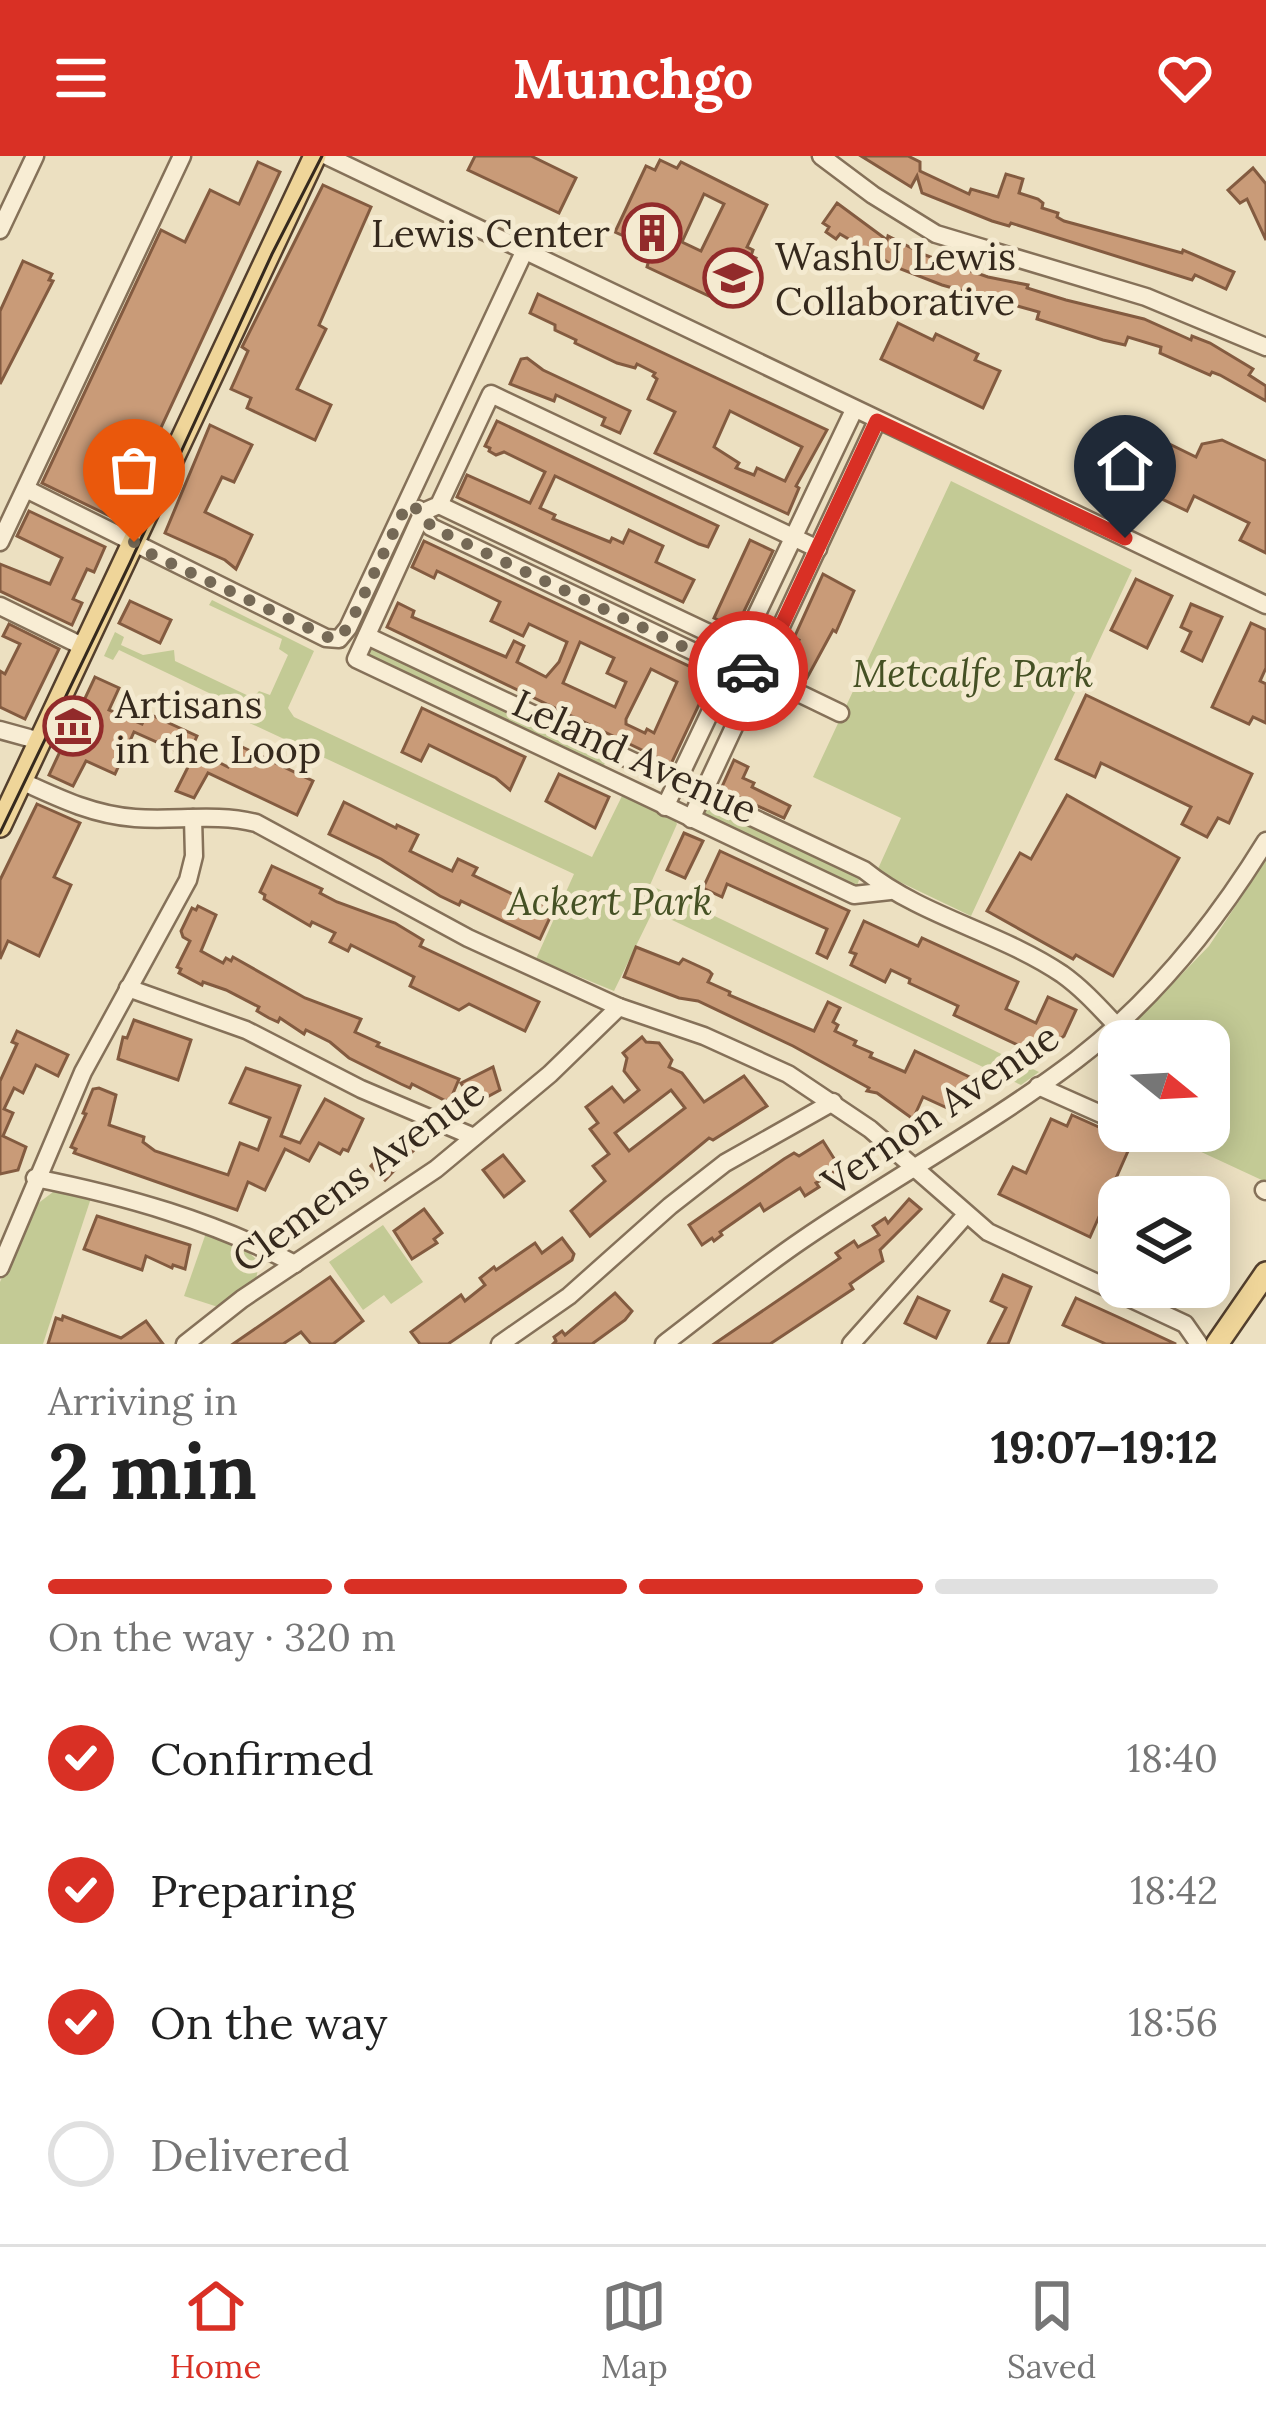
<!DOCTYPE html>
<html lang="en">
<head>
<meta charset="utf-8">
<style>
  body { margin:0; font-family:Lora,serif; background:#f2f2f2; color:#222; height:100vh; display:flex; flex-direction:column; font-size:45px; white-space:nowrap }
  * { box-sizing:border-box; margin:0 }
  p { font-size:39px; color:#767676 }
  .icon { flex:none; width:66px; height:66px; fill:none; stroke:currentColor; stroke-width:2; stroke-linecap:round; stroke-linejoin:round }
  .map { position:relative; height:1188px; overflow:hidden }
  .drawer { display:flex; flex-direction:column; background:#fff; flex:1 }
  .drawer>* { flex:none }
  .needle { width:78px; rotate:108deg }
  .controls { position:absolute; left:1098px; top:864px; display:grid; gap:24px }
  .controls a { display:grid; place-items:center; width:132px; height:132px; border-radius:24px; background:#fff; box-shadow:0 6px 30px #0003; font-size:60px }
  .pin { position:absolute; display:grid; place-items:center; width:102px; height:102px; color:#fff; margin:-123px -51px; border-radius:50% 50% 50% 0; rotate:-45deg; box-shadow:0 0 12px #0007 }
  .pin .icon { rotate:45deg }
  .courier { position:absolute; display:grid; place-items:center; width:120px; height:120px; margin:-60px; border:9px solid #d93025; border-radius:50%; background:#fff; color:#222; box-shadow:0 3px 15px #0007 }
  .headline em { font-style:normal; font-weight:700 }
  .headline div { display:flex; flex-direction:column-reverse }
  .headline { display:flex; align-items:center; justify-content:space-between; height:204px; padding:0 48px }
  h1 { font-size:78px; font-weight:700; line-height:90px }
  .bar { display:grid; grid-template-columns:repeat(4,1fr); gap:18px 12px; align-content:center; height:144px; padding:0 48px }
  .bar i { height:15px; border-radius:9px; background:#e0e0e0 }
  .bar .selected { background:#d93025 }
  .bar p { grid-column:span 4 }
  ol { padding:0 48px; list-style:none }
  li { display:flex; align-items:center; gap:36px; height:132px }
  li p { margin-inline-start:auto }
  li .icon { padding:12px; border-radius:50%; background:#d93025; color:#fff; stroke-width:4 }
  li:last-child { color:#767676 }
  li i { width:66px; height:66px; border:6px solid #e0e0e0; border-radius:50% }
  header { display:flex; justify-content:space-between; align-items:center; height:156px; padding:0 48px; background:#d93025; color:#fff; font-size:54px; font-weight:700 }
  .dock { display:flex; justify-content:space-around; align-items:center; height:168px; border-top:3px solid #e0e0e0; background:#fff; font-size:33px; color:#767676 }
  .dock a { display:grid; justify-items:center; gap:6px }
  .dock .selected { color:#d93025 }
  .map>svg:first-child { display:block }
  .green { fill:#c3ca95 }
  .building { fill:#c99b78; stroke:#835b40; stroke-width:3; fill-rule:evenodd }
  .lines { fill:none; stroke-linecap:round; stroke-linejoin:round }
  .minor-casing { stroke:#857159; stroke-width:21 }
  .major-casing { stroke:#533f2d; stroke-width:26 }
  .minor { stroke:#f8edd4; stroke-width:16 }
  .major { stroke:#efd599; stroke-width:21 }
  .tram { stroke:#35291d; stroke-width:3 }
  .done { stroke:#756956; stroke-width:12; stroke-dasharray:0 21.6 }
  .route { stroke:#d93025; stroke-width:15 }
  .labels { text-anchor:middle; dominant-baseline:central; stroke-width:10; stroke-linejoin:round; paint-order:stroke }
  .poi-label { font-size:39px; fill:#35291d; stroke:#f4ead0; text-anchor:start }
  .park-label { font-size:39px; font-style:italic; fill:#455124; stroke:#f4ead0 }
  .street-label { font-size:39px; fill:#35291d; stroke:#f4ead0 }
</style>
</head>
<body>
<header><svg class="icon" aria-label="menu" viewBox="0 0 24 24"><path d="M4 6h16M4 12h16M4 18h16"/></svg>Munchgo<svg class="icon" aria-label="heart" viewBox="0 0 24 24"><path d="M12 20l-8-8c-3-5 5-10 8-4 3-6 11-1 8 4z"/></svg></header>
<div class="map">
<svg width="1266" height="1188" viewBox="0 0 1266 1188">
  <rect width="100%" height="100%" fill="#ece0c1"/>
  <g class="green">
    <path d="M951,325l181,89 -161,346 -94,-45 24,-53 -88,-41z"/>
    <path d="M212,444l102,51 -26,57 6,9 298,140 30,-61 52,23 3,5 -27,61 389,187 -18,13 -368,-174 -39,80 -78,-32 38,-85 -333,-155v-8l-9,-7 -113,-54 -6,10 -9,-4 11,-24 9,5 -3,8 22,10 31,-5 1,11 78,37 6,-7 11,4 18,-40 -9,-6 3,-10 -73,-34z"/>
    <path d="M369,490l238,110 -4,13 -236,-112z"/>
    <path d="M706,648l154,73 -4,12 -156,-71z"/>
    <path d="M1266,704v322l-110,-51h53v-90h-75l-12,-5 87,-90z"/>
    <path d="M53,1036l39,3 -49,149h-43v-62l32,-74z"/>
    <path d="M383,1069l40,57 -32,22 -7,-9 -21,15 -34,-48z"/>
    <path d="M206,1077l38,15 15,14 -3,18 -38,27 -34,-11z"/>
  </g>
  <g class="building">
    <path d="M475,0h56l45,22 -17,35 -91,-43z"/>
    <path d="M861,0h47l12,6v9l49,23 2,-5 27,8 8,-23 17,5 -4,14 19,6 5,4 -1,5 16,5 -1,4 7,4 118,32 1,-3 51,22 -8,17 -31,-14 -3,5 -181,-57 -2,3 -17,-5 -70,-28 -5,-17 -6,11z"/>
    <path d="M660,4l17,8 4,-6 86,43 -20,42 6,3 -2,6 5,2 -14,30 -10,3 -6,13 -79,-37 5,-18 -37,-17 31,-66 9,4zM704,38l20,10 -23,47 -19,-9z"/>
    <path d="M258,6l22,10 -162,348 -76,-37 119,-253 24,12 25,-52 29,14z"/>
    <path d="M1253,12l13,16v56l-19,-41 -7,4 -12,-13z"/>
    <path d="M323,29l48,22 -52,118 7,4 -29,60 34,16 -16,35 -68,-32 4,-10 -20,-9 17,-38 -6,-4z"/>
    <path d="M837,47l50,37 1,-4 37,19 63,22 40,8 -1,3 39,12 78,19 47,21 1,-4 18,7 43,26 -4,6 17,11v15l-46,-26 -8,-3 -2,3 -50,-22 1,-6 -33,-10 -3,8 -22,-5 -66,-21 2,-7 -97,-27 -44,-17 -58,-34 -4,5 -10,-7 3,-5 -6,-4z"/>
    <path d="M23,105l29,13 -3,6 4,1 -53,103v-73z"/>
    <path d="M538,138l289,136 -31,56 3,2 -11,26 -133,-61 20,-41 -27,-13 9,-20 -4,-3 2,-3 -18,-9 -2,4 -18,-5 -42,-20 1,-3 -21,-10v-5l-25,-12zM730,255l72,36 -17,34 -28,-13 -3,7 -18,-7 3,-5 -25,-16z"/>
    <path d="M898,167l35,17 3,-6 42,20 -3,6 25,11 -17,37 -102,-49z"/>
    <path d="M527,202l16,12 87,41 -10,22 -18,-8 3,-7 -49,-23 -2,6 -44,-17 11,-25z"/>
    <path d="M497,265l221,105 -10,21 -9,-3 -144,-68 -15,32 15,7 -2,4 57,23 2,-4 11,5 6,-13 34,16 -7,16 38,18 -11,22 -226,-105 10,-22 63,28 15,-31 -41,-20 -8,3 -7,-4 1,-3 -5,-2z"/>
    <path d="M210,269l42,20 -18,37 -12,-5 -17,35 47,23 -16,34 -11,-9 -60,-27z"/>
    <path d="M1145,276l51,25 6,-13 20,-4 44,21v92l-26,-13 9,-17 -55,-27 -7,15 -27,-13 7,-15 -39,-18z"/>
    <path d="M29,355l76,36 -11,25 -7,-3 -14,30 9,4 -10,22 -72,-34v-27l50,20 12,-26 -45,-22z"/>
    <path d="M750,384l23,11 -37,77 -22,-10z"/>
    <path d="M424,385l288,136 -41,87 -284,-137 11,-24 16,8 -2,6 94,40 8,-16 10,5 -7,16 29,15 13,-15 8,-20 -38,-18 -6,12 -32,-15 9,-19 -63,-31 -3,7 -22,-11zM580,486l34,16 -7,15 19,9 -11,25 -52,-24zM651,513l26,13 -23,51 -7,-4 -2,4 -19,-9v-5z"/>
    <path d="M823,418l31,17 -18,41 -3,-2 -26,48 -25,-14 4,-9 5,2 8,-17 -5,-2z"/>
    <path d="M1136,423l36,17 -25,52 -36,-18z"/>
    <path d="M130,445l41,19 -11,23 -41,-20z"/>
    <path d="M1191,448l31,13 -20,44 -20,-10 9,-19 -10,-5z"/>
    <path d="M1251,467l15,7v38l-6,13 6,3v39l-13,-6 -4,7 -37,-17z"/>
    <path d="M9,468l50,25 -34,70 -25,-12v-36l5,3 15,-30 -17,-8z"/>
    <path d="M95,521l24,11 -10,22 33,14 5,-11 50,23 -9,20 -54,-24 -19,42 -29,-13 -13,25 -24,-11z"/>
    <path d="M1086,539l166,79 -23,49 -11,-5 -11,19 -25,-13 9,-17 -90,-44 -6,14 -39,-18z"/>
    <path d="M422,552l103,49 -15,33 -14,-12 -67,-33 -8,16 -19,-9z"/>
    <path d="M238,589l75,36 -16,34 -89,-42 -14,25 -18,-7 20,-40 32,16z"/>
    <path d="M734,604l14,7 -5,11 11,5 -2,4 38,19 -6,12 -63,-29z"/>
    <path d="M559,618l50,23 -14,31 -49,-27z"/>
    <path d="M1067,639l112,63 -66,118 -37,-21 -3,4 -86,-48 33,-58 11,6z"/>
    <path d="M344,646l52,26 1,-3 21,10 -8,16 42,20 6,-12 19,9 -4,7 66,32 2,-4 13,6 -14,30 -79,-38 -2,4 -19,-9 -59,-37 -52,-25z"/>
    <path d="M37,648l43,19 -26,54 17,8 -32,71 -31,-15 -8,18v-79z"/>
    <path d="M684,677l19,8 -18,37 -18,-8z"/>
    <path d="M720,695l129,60 -22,47 -10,-5 10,-24 -100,-45 -5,13 -19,-9z"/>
    <path d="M272,710l50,23 -2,4 17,9 58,21 28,17 -3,6 119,56 -14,29 -56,-27 -10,6 -49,-24 4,-9 -63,-32 -3,6 -18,-9 5,-9 -23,-11 -2,4 -46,-27 1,-4 -5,-3z"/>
    <path d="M198,750l18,9 -15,36 22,12 3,-5 5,3 2,-4 72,41 56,21 -6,13 24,11 -2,3 82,33 -8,19 -5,3 -34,-17 -2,4 -9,-4 -52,-26 -19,-16 -24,-12 -2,4 -24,-16 -2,4 -9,-4 -12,-7 2,-4 -33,-17 -23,-8 -1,3 -23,-12 2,-4 -4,-2 13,-26 -7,-4 -2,-6 11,-23 4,2z"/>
    <path d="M864,765l54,25 4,-8 96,44 -12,27 30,14 12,-26 28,13 -12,26 -25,19 -85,-40 4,-9 -49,-23 1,-4 -19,-9 -6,12 -34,-17 5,-11 -6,-2z"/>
    <path d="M636,791l43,17 4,-5 26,12 3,3 -4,8 22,10 -1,3 85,36 14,-29 12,6 -7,14 5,3 -3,6 21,10 -2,4 18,8 -2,4 35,15 10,-21 67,32 -8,16 -20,12 -31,-14 -10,22 -36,-26 -10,-2 2,-3 -76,-42 -95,-45 -19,-3 -55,-21z"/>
    <path d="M134,864l57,20 -13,40 -60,-21 5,-22 4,1z"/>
    <path d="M17,875l51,24 -10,21 -22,-11 -13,28 -9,-5 -10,21 9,4 -10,23 23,11 -8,23 -18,4v-93l17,-37 -5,-2z"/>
    <path d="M642,881l4,5 13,1 13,17 -3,7 13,6 22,29 40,-26 23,30 -54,34 -4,-2 -119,98 -19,-25 34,-30 -12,-15 16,-12 -19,-25 8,-6 -12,-16 26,-20 12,15 15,-12 -15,-19 3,-13 -4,-5zM671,934l14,18 -56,43 -14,-18z"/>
    <path d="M493,911l7,23 -26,14 -13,-21z"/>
    <path d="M246,912l54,18 -19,50 19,7 25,-44 38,20 -15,32 -5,-2 -3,5 -21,-11 -10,18 -24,-12 -20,41 -17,-8 -11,28 -163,-57 2,-4 -5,-2 15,-33 -3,-1 10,-24 6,-1 17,7 -7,30 35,12 -1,5 12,9 73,24 12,-32 18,7 12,-32 -40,-15z"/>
    <path d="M1072,959l60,27 -42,95 -91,-43 14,-27 13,6 25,-54 16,7z"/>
    <path d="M399,979l15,15 -29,30 -14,-14z"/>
    <path d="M823,985l17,27 -24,15 3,4 -14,9 -5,-8 -36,23 -4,-7 -40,28 2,3 -8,6 -2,-3 -10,7 -13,-20 95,-66 10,-6 5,3z"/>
    <path d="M503,999l21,26 -20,16 -21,-27z"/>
    <path d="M909,1043l12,10 -41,41 3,11 -33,23 3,5 -83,55h-56l126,-86 -4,-5 18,-12 4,6 21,-12 -6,-9 12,-8 3,5z"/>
    <path d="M424,1053l18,24 -8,6 3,4 -25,16 -18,-28z"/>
    <path d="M97,1060l93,29 -5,24 -12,-4 -1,3 -26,-12 -4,14 -58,-21z"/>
    <path d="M562,1082l12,16 -2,6 -124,84h-28l-9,-12 50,-37 4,6 20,-16 -5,-7 14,-11 2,3 39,-27 7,10z"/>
    <path d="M1003,1119l28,12 -23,57h-20l18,-36 -15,-7z"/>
    <path d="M330,1121l33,44 -30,23h-22l-10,-12 -18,12h-50z"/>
    <path d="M615,1137l17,18 -7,9 -33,24h-39l3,-3 -2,-4 8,-6 3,4z"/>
    <path d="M918,1141l31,14 -13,27 -31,-15z"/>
    <path d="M1076,1142l42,19 58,27h-70l-43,-19z"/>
    <path d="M63,1160l58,22 25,-17 17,23h-115l8,-26 6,2z"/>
  </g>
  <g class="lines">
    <defs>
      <g id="minor">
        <path d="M327,0l939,449"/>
        <path d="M821,0l52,39 63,39 210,63 120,50"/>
        <path d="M0,74l35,-74"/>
        <path d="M26,333l300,149 13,1 9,-11 176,-376"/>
        <path d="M439,349l293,139 14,16"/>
        <path d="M418,353l13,18 293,139 35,8 81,39"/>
        <path d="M0,386l182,-386"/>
        <path d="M818,393l-327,-155 -52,111 -16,7 -67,147 498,236 36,-4"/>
        <path d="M0,450l84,41"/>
        <path d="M367,480l497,234c58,47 136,62 198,104 21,15 37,33 54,51"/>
        <path d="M0,574l40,11"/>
        <path d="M21,625c37,17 72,34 114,37 41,3 81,-5 121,5l212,115 151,69 85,29 84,38 82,55 118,103 197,92 14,20"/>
        <path d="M665,651l189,-397"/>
        <path d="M691,663l186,-398"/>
        <path d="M128,832l118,42 115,59 113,48"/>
        <path d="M1038,930l81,36"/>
        <path d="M35,1022c91,18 178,43 260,86"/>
        <path d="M1264,1034l2,1"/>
        <path d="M0,1112l83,-196 105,-192 6,-24 -1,-38"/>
        <path d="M185,1188l57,-45 194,-130 114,-95 69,-67"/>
        <path d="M500,1188l69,-48 101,-90 55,-43 108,-61"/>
        <path d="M664,1188c46,-35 91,-72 138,-104 90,-62 187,-114 274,-180 78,-60 139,-136 190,-219"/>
        <path d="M851,1188l114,-128"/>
      </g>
      <g id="major">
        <path d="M0,670l315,-670"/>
        <path d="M1217,1188l49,-71"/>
      </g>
    </defs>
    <use href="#minor" class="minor-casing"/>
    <use href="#major" class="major-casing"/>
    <use href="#minor" class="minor"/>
    <use href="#major" class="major"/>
    <path class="tram" d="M0,677l130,-270 142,-309 50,-98"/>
  </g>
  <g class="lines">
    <path class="done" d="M134,386l17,12 183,86 14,-12 59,-124 16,8 8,15 293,139 24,5"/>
    <path class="route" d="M748,515l11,3 118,-253 248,117"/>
  </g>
  <defs>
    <symbol id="building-ring" viewBox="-11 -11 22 22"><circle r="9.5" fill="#f4ead0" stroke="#922b2b" stroke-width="1.5"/><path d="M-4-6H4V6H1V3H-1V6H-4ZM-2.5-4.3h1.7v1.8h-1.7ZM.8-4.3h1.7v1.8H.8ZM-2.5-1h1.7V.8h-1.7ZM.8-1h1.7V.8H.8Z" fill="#922b2b"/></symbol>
    <symbol id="university-ring" viewBox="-11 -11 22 22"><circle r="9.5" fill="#f4ead0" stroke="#922b2b" stroke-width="1.5"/><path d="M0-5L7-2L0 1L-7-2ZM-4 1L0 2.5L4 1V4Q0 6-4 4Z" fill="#922b2b"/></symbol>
    <symbol id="museum-ring" viewBox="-11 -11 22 22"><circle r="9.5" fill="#f4ead0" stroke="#922b2b" stroke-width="1.5"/><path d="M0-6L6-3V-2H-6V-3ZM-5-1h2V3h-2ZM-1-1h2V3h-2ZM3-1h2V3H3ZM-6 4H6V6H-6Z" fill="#922b2b"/></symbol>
  </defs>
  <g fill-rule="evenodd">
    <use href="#building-ring" x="619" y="44" width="66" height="66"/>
    <use href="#university-ring" x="700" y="89" width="66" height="66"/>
    <use href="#museum-ring" x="40" y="537" width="66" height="66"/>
  </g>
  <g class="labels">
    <g class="poi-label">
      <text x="610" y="77" text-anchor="end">Lewis Center</text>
      <text x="775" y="100">WashU Lewis<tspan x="775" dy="45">Collaborative</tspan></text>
      <text x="115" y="548">Artisans<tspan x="115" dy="45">in the Loop</tspan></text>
    </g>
    <g class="park-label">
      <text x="973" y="517">Metcalfe Park</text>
      <text x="610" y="745">Ackert Park</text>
    </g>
    <g class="street-label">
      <text transform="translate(635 600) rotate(25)">Leland Avenue</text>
      <text transform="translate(940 953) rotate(-34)">Vernon Avenue</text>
      <text transform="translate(358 1019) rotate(-36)">Clemens Avenue</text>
    </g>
  </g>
</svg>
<div class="controls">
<a><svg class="needle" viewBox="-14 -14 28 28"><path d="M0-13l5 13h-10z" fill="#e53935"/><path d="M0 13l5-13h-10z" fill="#767676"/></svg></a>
<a><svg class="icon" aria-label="layers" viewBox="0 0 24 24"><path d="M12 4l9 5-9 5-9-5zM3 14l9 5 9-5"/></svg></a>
</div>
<div class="pin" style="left:134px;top:386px;background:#ea580c"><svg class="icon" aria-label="bag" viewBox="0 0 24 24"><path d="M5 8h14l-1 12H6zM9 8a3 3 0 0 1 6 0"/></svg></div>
<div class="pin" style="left:1125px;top:382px;background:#1f2937"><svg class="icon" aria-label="home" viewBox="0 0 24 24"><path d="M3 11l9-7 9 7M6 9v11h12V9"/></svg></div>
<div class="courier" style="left:748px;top:515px"><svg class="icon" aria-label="car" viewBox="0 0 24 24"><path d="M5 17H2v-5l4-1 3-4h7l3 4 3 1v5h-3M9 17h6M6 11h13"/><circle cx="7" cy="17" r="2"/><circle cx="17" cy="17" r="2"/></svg></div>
</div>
<section class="drawer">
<div class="headline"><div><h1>2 min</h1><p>Arriving in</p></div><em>19:07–19:12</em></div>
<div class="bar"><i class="selected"></i><i class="selected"></i><i class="selected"></i><i></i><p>On the way · 320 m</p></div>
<ol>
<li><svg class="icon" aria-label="check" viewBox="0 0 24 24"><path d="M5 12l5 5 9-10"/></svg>Confirmed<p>18:40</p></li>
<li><svg class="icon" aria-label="check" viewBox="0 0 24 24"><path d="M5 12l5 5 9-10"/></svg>Preparing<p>18:42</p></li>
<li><svg class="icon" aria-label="check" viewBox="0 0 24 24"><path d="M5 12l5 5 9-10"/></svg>On the way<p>18:56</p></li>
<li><i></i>Delivered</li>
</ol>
</section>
<nav class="dock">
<a class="selected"><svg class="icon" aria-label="home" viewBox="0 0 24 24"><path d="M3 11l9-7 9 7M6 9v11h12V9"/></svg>Home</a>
<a><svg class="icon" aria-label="map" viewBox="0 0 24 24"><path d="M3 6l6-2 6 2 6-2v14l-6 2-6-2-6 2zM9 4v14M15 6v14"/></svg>Map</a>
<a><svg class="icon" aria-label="saved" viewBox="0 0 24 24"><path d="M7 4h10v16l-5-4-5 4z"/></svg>Saved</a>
</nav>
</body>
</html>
